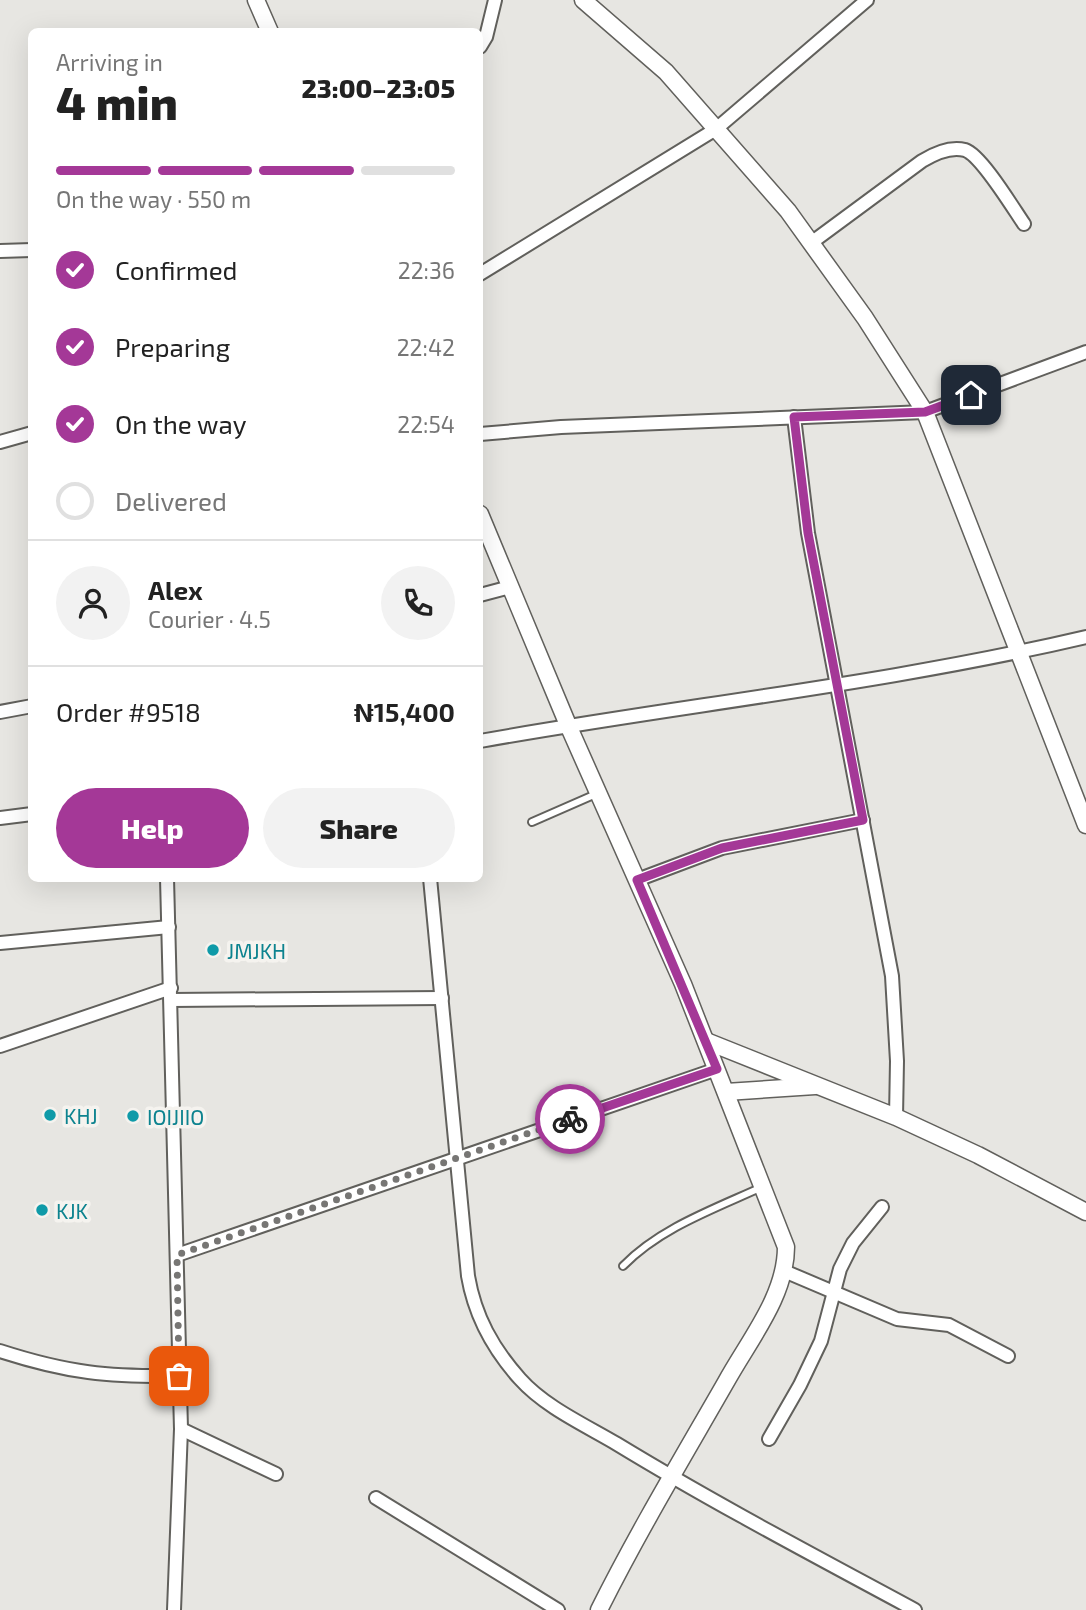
<!DOCTYPE html>
<html lang="en">
<head>
<meta charset="utf-8">
<style>
  body { margin:0; font-family:"Exo 2",sans-serif; background:#f2f2f2; color:#222; height:100vh; display:flex; flex-direction:column; font-size:26px; white-space:nowrap }
  * { box-sizing:border-box; margin:0 }
  p { font-size:23px; color:#767676 }
  .icon { flex:none; width:38px; height:38px; fill:none; stroke:currentColor; stroke-width:2; stroke-linecap:round; stroke-linejoin:round }
  .map { position:relative; flex:1; overflow:hidden }
  .panel { position:absolute; left:28px; top:28px; width:455px; height:854px; display:flex; flex-direction:column; background:#fff; border-radius:10px; box-shadow:0 7px 28px #0002 }
  .panel>* { flex:none }
  .pin { position:absolute; display:grid; place-items:center; width:60px; height:60px; color:#fff; margin:-30px; border-radius:14px; box-shadow:0 4px 10px #0006 }
  .courier { position:absolute; display:grid; place-items:center; width:70px; height:70px; margin:-35px; border:5px solid #a43897; border-radius:50%; background:#fff; color:#222; box-shadow:0 2px 9px #0007 }
  .headline em { font-style:normal; font-weight:800 }
  .headline div { display:flex; flex-direction:column-reverse }
  .headline { display:flex; align-items:center; justify-content:space-between; height:119px; padding:0 28px }
  h1 { font-size:46px; font-weight:800; line-height:52px }
  .bar { display:grid; grid-template-columns:repeat(4,1fr); gap:10px 7px; align-content:center; height:84px; padding:0 28px }
  .bar i { height:9px; border-radius:5px; background:#e0e0e0 }
  .bar .on { background:#a43897 }
  .bar p { grid-column:span 4 }
  .line { display:flex; align-items:center; gap:18px; padding:0 28px; border-top:2px solid #e0e0e0 }
  .line div { flex:1 }
  .round { display:grid; place-items:center; flex:none; width:74px; height:74px; border-radius:37px; background:#f2f2f2 }
  ol { padding:0 28px; list-style:none }
  li { display:flex; align-items:center; gap:21px; height:77px }
  li p { margin-inline-start:auto }
  li .icon { padding:7px; border-radius:50%; background:#a43897; color:#fff; stroke-width:4 }
  li:last-child { color:#767676 }
  li i { width:38px; height:38px; border:4px solid #e0e0e0; border-radius:50% }
  .action { display:flex; gap:14px; margin-top:auto; padding:14px 28px }
  .action a { flex:1; height:80px; border-radius:42px; background:#a43897; color:#fff; font-size:28px; font-weight:800; line-height:80px; text-align:center }
  .action a+a { background:#f2f2f2; color:#222 }
  .map>svg:first-child { display:block }
  .lines { fill:none; stroke-linecap:round; stroke-linejoin:round }
  .service-casing { stroke:#61605c; stroke-width:10 }
  .minor-casing { stroke:#61605c; stroke-width:16 }
  .tertiary-casing { stroke:#61605c; stroke-width:19 }
  .service { stroke:#fff; stroke-width:6 }
  .minor { stroke:#fff; stroke-width:12 }
  .tertiary { stroke:#fff; stroke-width:16 }
  .done { stroke:#777674; stroke-width:7; stroke-dasharray:0 12.6 }
  .route { stroke:#a43897; stroke-width:9 }
  .culture-dot { fill:#0f9aa8; stroke:#f5f3ef; stroke-width:2.5 }
  .labels { text-anchor:middle; dominant-baseline:central; stroke-width:7; stroke-linejoin:round; paint-order:stroke }
  .culture-label { font-size:21px; fill:#0d838f; stroke:#f5f3ef; text-anchor:start }
</style>
</head>
<body>
<div class="map">
<svg width="1086" height="1610" viewBox="0 0 1086 1610">
  <rect width="100%" height="100%" fill="#e7e6e2"/>
  <g class="lines">
    <defs>
      <g id="service">
        <path d="M532,822l64,-28"/>
        <path d="M623,1266c37,-38 91,-57 139,-79"/>
      </g>
      <g id="minor">
        <path d="M480,47l6,-10 9,-37"/>
        <path d="M811,243l111,-82c13,-8 28,-15 43,-11 16,5 48,58 59,74"/>
        <path d="M0,251l32,-1"/>
        <path d="M480,274l236,-145 151,-129"/>
        <path d="M794,417l14,116 84,443 5,85 -1,56"/>
        <path d="M480,434l81,-7 364,-15 161,-60"/>
        <path d="M0,442l32,-9"/>
        <path d="M480,595l30,-8"/>
        <path d="M0,712l32,-6"/>
        <path d="M480,741c201,-36 406,-57 606,-104"/>
        <path d="M0,818l32,-4"/>
        <path d="M167,878l14,551 -7,181"/>
        <path d="M430,878l38,398c7,41 25,73 52,103 25,28 65,46 97,65 97,59 198,112 298,166"/>
        <path d="M637,880l85,-32 141,-28"/>
        <path d="M0,943l169,-16"/>
        <path d="M171,1000l271,-2"/>
        <path d="M0,1046l171,-58"/>
        <path d="M177,1255l540,-186"/>
        <path d="M784,1271l113,48 52,6 59,31"/>
        <path d="M0,1351c68,22 108,26 179,25"/>
        <path d="M181,1429l95,45"/>
        <path d="M769,1439l31,-54 21,-44 19,-72 13,-26 29,-36"/>
        <path d="M376,1498l182,112"/>
      </g>
      <g id="tertiary">
        <path d="M256,0l14,32"/>
        <path d="M583,0l83,72 122,139 77,107 60,94 161,413"/>
        <path d="M480,514l88,211 115,259 103,263c0,49 -37,93 -60,135 -43,75 -88,150 -127,228"/>
        <path d="M706,1041l190,76 82,38 108,57"/>
        <path d="M726,1092l89,-6"/>
      </g>
    </defs>
    <use href="#service" class="service-casing"/>
    <use href="#minor" class="minor-casing"/>
    <use href="#tertiary" class="tertiary-casing"/>
    <use href="#service" class="service"/>
    <use href="#minor" class="minor"/>
    <use href="#tertiary" class="tertiary"/>
  </g>
  <g class="lines">
    <path class="done" d="M179,1376l-2,-121 393,-136"/>
    <path class="route" d="M570,1119l147,-50 -80,-189 85,-32 141,-28 -55,-287 -14,-116 131,-5 46,-17"/>
  </g>
  <g class="culture-dot">
    <circle cx="213" cy="950" r="7"/>
    <circle cx="50" cy="1115" r="7"/>
    <circle cx="133" cy="1116" r="7"/>
    <circle cx="42" cy="1210" r="7"/>
  </g>
  <g class="labels">
    <g class="culture-label">
      <text x="227" y="950">JMJKH</text>
      <text x="64" y="1115">KHJ</text>
      <text x="147" y="1116">IOIJIIO</text>
      <text x="56" y="1210">KJK</text>
    </g>
  </g>
</svg>
<div class="pin" style="left:179px;top:1376px;background:#ea580c"><svg class="icon" aria-label="bag" viewBox="0 0 24 24"><path d="M5 8h14l-1 12H6zM9 8a3 3 0 0 1 6 0"/></svg></div>
<div class="pin" style="left:971px;top:395px;background:#1f2937"><svg class="icon" aria-label="home" viewBox="0 0 24 24"><path d="M3 11l9-7 9 7M6 9v11h12V9"/></svg></div>
<div class="courier" style="left:570px;top:1119px"><svg class="icon" aria-label="bike" viewBox="0 0 24 24"><circle cx="6" cy="16" r="4"/><circle cx="18" cy="16" r="4"/><path d="M6 16l4-8h5l3 8M10 8l3 8H6M13 5h3"/></svg></div>
<section class="panel">
<div class="headline"><div><h1>4 min</h1><p>Arriving in</p></div><em>23:00–23:05</em></div>
<div class="bar"><i class="on"></i><i class="on"></i><i class="on"></i><i></i><p>On the way · 550 m</p></div>
<ol>
<li><svg class="icon" aria-label="check" viewBox="0 0 24 24"><path d="M5 12l5 5 9-10"/></svg>Confirmed<p>22:36</p></li>
<li><svg class="icon" aria-label="check" viewBox="0 0 24 24"><path d="M5 12l5 5 9-10"/></svg>Preparing<p>22:42</p></li>
<li><svg class="icon" aria-label="check" viewBox="0 0 24 24"><path d="M5 12l5 5 9-10"/></svg>On the way<p>22:54</p></li>
<li><i></i>Delivered</li>
</ol>
<div class="line" style="height:126px"><a class="round"><svg class="icon" aria-label="person" viewBox="0 0 24 24"><circle cx="12" cy="8" r="4"/><path d="M4 21q1-7 8-7t8 7"/></svg></a><div><b>Alex</b><p>Courier · 4.5</p></div><a class="round"><svg class="icon" aria-label="phone" viewBox="0 0 24 24"><path d="M5 4h4l2 5-3 2q2 4 5 5l2-3 5 2v4C11 20 4 13 5 4z"/></svg></a></div>
<div class="line" style="height:91px"><div>Order #9518</div><b>₦15,400</b></div>
<div class="action"><a>Help</a><a>Share</a></div>
</section>
</div>
</body>
</html>
